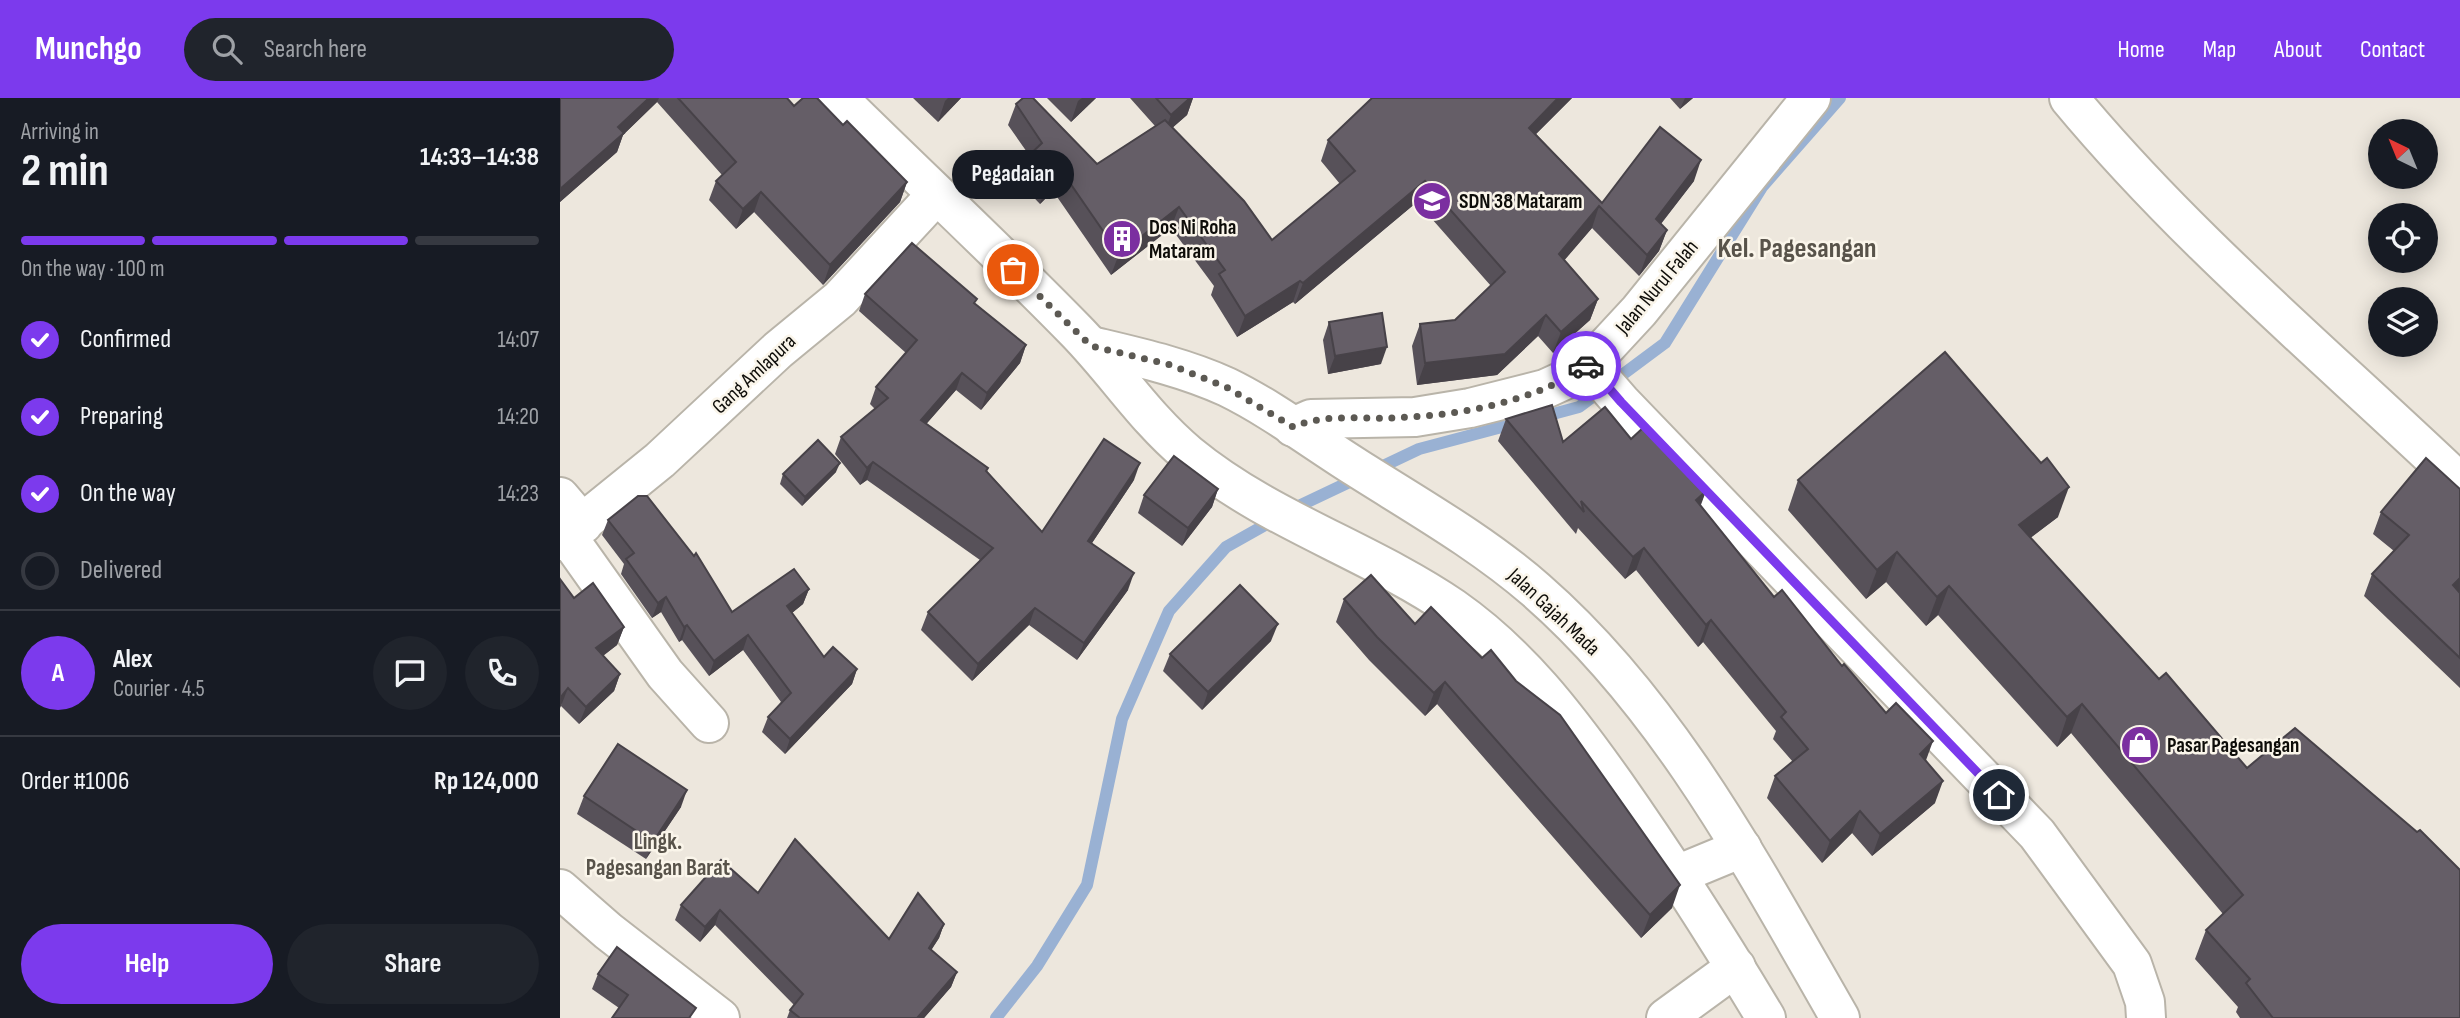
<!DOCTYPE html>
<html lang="en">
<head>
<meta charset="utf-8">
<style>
  body { margin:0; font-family:"Sofia Sans Condensed",sans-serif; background:#20242c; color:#f1f3f6; height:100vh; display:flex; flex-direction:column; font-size:26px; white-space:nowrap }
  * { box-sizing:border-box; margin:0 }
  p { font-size:23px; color:#9ea1a6 }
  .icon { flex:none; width:38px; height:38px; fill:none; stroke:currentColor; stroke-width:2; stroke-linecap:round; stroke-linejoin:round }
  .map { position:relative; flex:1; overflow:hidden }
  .panel { display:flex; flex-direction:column; background:#171b24; width:560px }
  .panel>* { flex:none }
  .needle { width:46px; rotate:317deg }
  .buttons { position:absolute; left:1808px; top:21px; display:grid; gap:14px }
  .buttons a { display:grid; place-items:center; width:70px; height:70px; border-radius:50%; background:#171b24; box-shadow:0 4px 18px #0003; font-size:35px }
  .pin { position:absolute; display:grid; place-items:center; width:60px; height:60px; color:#fff; margin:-30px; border:4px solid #fff; border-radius:50%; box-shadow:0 2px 7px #0007 }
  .courier { position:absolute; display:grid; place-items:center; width:70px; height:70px; margin:-35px; border:5px solid #7c3aed; border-radius:50%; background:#fff; color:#222; box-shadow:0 2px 9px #0007 }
  .bubble { position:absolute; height:49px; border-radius:24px; background:#171b24; box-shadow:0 4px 18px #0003; font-size:23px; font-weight:700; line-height:49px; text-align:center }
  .head em { font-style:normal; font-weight:700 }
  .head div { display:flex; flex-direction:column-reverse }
  .head { display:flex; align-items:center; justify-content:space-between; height:119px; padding:0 21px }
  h1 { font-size:46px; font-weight:700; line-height:52px }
  .bar { display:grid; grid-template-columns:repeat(4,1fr); gap:10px 7px; align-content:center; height:84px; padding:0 21px }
  .bar i { height:9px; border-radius:5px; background:#363941 }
  .bar .current { background:#7c3aed }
  .bar p { grid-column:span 4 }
  .line { display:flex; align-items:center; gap:18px; padding:0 21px; border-top:2px solid #363941 }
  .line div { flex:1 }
  .round { display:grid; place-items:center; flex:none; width:74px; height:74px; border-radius:37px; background:#20242c }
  ol { padding:0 21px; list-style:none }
  li { display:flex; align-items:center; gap:21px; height:77px }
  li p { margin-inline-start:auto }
  li .icon { padding:7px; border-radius:50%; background:#7c3aed; color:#fff; stroke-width:4 }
  li:last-child { color:#9ea1a6 }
  li i { width:38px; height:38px; border:4px solid #363941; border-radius:50% }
  .button { display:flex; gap:14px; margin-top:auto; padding:14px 21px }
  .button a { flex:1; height:80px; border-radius:42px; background:#7c3aed; color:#fff; font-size:28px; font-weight:700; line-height:80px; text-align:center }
  .button a+a { background:#20242c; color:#f1f3f6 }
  header { display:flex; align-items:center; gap:42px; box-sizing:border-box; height:98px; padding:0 35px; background:#7c3aed; color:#fff }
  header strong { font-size:33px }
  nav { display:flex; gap:38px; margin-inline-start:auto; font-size:24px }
  .search { width:490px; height:63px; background:#20242c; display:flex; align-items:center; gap:18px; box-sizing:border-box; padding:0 24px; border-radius:38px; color:#9ea1a6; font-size:26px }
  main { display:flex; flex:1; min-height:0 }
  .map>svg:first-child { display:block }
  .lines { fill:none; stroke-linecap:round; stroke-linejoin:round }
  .stream { stroke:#99b1d3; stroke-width:12 }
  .minor-casing { stroke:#b9b4a9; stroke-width:42 }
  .major-casing { stroke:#b9b4a9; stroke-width:42 }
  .minor { stroke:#fff; stroke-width:38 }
  .major { stroke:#fff; stroke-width:38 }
  .wall { fill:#575159 }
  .shaded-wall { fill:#474248 }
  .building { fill:#655e67; stroke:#474248; stroke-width:2 }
  .done { stroke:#5c5953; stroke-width:7; stroke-dasharray:0 12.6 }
  .route { stroke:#7c3aed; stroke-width:9 }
  .labels { text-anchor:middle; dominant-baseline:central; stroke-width:5; stroke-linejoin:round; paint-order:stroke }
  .poi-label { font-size:21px; font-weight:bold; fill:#0e0d09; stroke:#faf5ea; text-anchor:start }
  .street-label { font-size:21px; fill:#0e0d09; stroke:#faf5ea }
  .neighbourhood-label { font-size:23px; font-weight:bold; fill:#58534a; stroke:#faf5ea }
  .district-label { font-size:28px; font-weight:bold; fill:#58534a; stroke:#faf5ea }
</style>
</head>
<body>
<header>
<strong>Munchgo</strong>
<div class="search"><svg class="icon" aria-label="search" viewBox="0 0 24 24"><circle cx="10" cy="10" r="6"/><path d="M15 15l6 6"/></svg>Search here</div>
<nav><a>Home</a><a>Map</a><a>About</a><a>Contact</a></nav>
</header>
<main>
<section class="panel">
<div class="head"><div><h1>2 min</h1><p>Arriving in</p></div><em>14:33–14:38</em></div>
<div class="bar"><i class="current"></i><i class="current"></i><i class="current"></i><i></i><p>On the way · 100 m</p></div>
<ol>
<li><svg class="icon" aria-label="check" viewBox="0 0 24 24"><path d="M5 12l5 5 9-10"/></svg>Confirmed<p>14:07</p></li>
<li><svg class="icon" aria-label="check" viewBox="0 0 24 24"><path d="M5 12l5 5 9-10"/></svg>Preparing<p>14:20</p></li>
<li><svg class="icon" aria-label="check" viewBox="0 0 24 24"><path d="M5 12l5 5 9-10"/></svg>On the way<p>14:23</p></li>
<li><i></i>Delivered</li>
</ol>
<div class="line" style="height:126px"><b class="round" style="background:#7c3aed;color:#fff">A</b><div><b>Alex</b><p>Courier · 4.5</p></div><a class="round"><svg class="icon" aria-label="chat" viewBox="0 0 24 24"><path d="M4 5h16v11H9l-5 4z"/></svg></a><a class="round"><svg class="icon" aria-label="phone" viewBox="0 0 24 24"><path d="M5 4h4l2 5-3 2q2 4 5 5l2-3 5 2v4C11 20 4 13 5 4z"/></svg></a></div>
<div class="line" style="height:91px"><div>Order #1006</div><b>Rp 124,000</b></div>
<div class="button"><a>Help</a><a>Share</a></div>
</section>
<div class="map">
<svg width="1900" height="920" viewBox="0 0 1900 920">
  <rect width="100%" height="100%" fill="#ede7dd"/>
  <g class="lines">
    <g class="stream">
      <path d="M978,320l41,-11 86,-64 97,-156 78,-89"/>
      <path d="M436,920l41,-52 50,-81 35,-166 47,-108 57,-64 75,-42 118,-56 98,-26"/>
    </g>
    <defs>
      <g id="minor">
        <path d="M1509,0c117,141 259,259 391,385"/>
        <path d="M1029,267l32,37 416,432 95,130 13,38 1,16"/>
        <path d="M733,329l18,-8 104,-2 55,-9 75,-19 24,-11 20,-13 50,-54 172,-213"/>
        <path d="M0,399l23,27"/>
        <path d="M7,438l98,138 44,49"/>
        <path d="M0,443l100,-81 118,-110 62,-51 96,-104"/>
        <path d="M0,791l48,42 112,87"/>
        <path d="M1106,920l70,-51"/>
      </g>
      <g id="major">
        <path d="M278,0c79,78 161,154 238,233 40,41 68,86 112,123 80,66 180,96 265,154 67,47 114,109 161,175 54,77 104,155 152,235"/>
        <path d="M531,248c46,11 92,21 136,41 45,22 87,54 130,81 60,38 125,75 179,122 133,116 217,277 304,428"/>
        <path d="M1119,776l63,-26"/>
      </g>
    </defs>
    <use href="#minor" class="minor-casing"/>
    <use href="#major" class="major-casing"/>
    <use href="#minor" class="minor"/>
    <use href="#major" class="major"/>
  </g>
  <g class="wall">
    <path d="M0,0h227l7,8 49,19 64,57 -7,20 -77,83 -69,-73 -18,17 -27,-29 7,-19 6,-6 -65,-73 -34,33 -6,17 -57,50z"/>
    <path d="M353,0h48l-23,24z"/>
    <path d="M487,0h49l-25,24z"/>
    <path d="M570,0h63l-6,17 -15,13 100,112 68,-56 -19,-23 7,-21 44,-42h200l-36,36 66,69 92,-22 -33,43 6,6 -8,21 -20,25 -47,-48 -28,32 34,39 -8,21 -37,33 -15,-17 -41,39 -80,10 -5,-39 8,-22 35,-4 36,-34 -74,-84 -122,102 -2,-2 -56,35 -26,-42 3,-9 -43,-58 -60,47 -58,-84 -13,13 -23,-24 8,-21 4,-4 -21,-30 8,-21 81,60 58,-38z"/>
    <path d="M1110,0h23l-13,11z"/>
    <path d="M305,196l110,10 51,41 -6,18 -39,47 -25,-20 -30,34 62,44 -1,3 55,61 92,-52 -42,63 36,47 -51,70 -48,-35 -57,56 -51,-51 7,-18 52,-52 -113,-80 -7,5 -25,-31 6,-17 34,-28 -5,-5 6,-17 30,-34 -47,-42z"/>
    <path d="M769,224l52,42 -53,10 -5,-34z"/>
    <path d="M946,321l57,23 68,-3 75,52 -6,14 74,92 68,69 84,94 9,43 -63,53 -20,-23 -30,30 -55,-65 8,-22 18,-14 -20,-23 3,-8 -73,-89 -5,5 -62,-77 -11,9 -47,-51 -2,6 -78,-93z"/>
    <path d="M1866,360l34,133v97l-96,-92 8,-22 22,-23 -21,-17 8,-22z"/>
    <path d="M276,374l-34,34 -22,-22 3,-10z"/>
    <path d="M1238,382l260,37 -28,21 129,141 88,89 213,250h-220l-4,-6 2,-5 -43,-48 11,-29 17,-16 -152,-181 -14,14 -119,-132 -12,11 -40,-44 -20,17 -78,-89z"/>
    <path d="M658,391l-6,18 -30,39 -44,-33 6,-18z"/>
    <path d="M48,422l124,92 77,-23 -6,15 -11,9 32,44 33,12 -5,15 -67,70 -23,-22 6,-15 13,-15 -38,-52 -34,26 -27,-36 -3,2 -18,-30 -9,6 -31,-44 3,-10 -22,-29z"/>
    <path d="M811,477l301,333 -31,30 -204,-234 -12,12 -56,-56 -33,-38 8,-23z"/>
    <path d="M14,500l50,29 -7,18 -14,11 17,18 -6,17 -35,33 -18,-18z"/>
    <path d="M711,543l-69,69 -39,-39 7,-17z"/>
    <path d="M24,698l97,11 -35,52 -69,-45z"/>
    <path d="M198,795l131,46 55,-15 -5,14 -8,12 26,22 -6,15 -27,31h-137l3,-8 4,-5 -79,-80 -15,17 -25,-22 6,-15z"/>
    <path d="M38,876l94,44 -73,-10 -27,-19z"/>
  </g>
  <g class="shaded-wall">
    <path d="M89,0h10l-2,4 -34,33 -6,17 -57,50v-13l58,-62z"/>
    <path d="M388,0h13l-23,24 7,-21z"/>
    <path d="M522,0h14l-25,24 7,-21z"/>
    <path d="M630,0h3l-6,17 -24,21 8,-21z"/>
    <path d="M998,0h14l-51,51 8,-21z"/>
    <path d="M1125,0h8l-13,11z"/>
    <path d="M1141,62l-7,21 -46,59 8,-21z"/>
    <path d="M501,72l-8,21 -13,13 7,-21z"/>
    <path d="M865,83l-8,21 -122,102 8,-21z"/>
    <path d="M347,84l-7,20 -77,83 7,-20z"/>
    <path d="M201,94l-7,20 -18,17 7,-20z"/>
    <path d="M1039,108l-7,22 -41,48 8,-22z"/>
    <path d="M619,109l-8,21 -60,47 8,-21z"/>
    <path d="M1107,132l-8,21 -20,25 8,-21z"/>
    <path d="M740,183l-7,21 -56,35 8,-21z"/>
    <path d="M1038,201l-8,21 -37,33 8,-21z"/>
    <path d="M986,217l-8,21 -41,39 -80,10 8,-22z"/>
    <path d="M466,247l-6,18 -39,47 6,-17z"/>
    <path d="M827,249l-6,17 -53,10 7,-18z"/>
    <path d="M402,275l-6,17 -41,47 6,-17z"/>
    <path d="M313,364l-6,18 -7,5 7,-17z"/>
    <path d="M280,365l-4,9 -34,34 3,-9z"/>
    <path d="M580,365l-6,17 -52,78 6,-17z"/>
    <path d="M1509,389l-11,30 -50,38 11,-30z"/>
    <path d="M658,391l-6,18 -30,39 6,-18z"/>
    <path d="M1146,393l-8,22 -2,-13z"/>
    <path d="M1084,450l-8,22 -11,9 8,-22z"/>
    <path d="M1337,454l-11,30 -20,17 11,-29z"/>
    <path d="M574,475l-6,17 -51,70 7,-17z"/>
    <path d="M1900,480v13l-15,16 8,-22z"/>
    <path d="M1389,488l-11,29 -12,11 11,-29z"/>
    <path d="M249,491l-6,15 -21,17 5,-15z"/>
    <path d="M106,499l-5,15 -9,6 6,-15z"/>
    <path d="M475,510l-6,17 -57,56 6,-17z"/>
    <path d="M1151,522l-8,22 -5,5 8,-22z"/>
    <path d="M718,526l-7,17 -69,69 6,-18z"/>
    <path d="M127,527l-5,15 -3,2 5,-15z"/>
    <path d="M64,529l-7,18 -28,21 7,-18z"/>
    <path d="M188,537l-5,15 -34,26 5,-15z"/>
    <path d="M297,571l-5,15 -67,70 5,-15z"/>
    <path d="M60,576l-6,17 -35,33 7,-17z"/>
    <path d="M885,584l-8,22 -12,12 9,-23z"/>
    <path d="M8,590l-7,18 -1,2v-10z"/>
    <path d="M1522,606l-11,29 -14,14 10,-30z"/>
    <path d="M1373,643l-8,22 -5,-9z"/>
    <path d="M1383,683l-8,22 -63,53 8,-22z"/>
    <path d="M127,692l-6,17 -35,52 7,-17z"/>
    <path d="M1300,713l-8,22 -30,30 8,-22z"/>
    <path d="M1120,787l-8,23 -31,30 9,-23z"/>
    <path d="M160,812l-5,15 -15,17 5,-15z"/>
    <path d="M384,826l-5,14 -16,25 6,-15z"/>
    <path d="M397,874l-6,15 -27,31h-6z"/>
  </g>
  <g class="building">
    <path d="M0,0h89l-31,29 6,6 -64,56z"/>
    <path d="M118,0h109l7,8 9,-8h14l26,27 4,-4 60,61 -77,83 -69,-73 -18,17 -27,-28 20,-19z"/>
    <path d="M463,0h10l64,66 68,-44 79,81 28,39 83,-69 -27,-31 44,-42h186l-29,30 73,75 58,-76 41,33 -45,59 11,11 -20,25 -48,-49 -40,48 39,45 -37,33 -15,-17 -41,39 -80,9 -5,-39 35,-4 50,-48 -80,-91 -122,102 -3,-2 -55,35 -26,-42 6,-4 -46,-63 -60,47 -58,-84 -14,13 -22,-24 17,-16 -26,-39z"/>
    <path d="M596,0h34l-19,17z"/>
    <path d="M352,145l65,56 -3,4 52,42 -39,48 -25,-20 -41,47 67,48 -2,3 56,61 62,-93 36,24 -52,78 46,32 -50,70 -49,-35 -57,56 -50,-52 65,-64 -120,-86 -6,6 -26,-31 47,-39 -12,-11 41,-47 -52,-46z"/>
    <path d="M822,215l5,34 -52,9 -6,-34z"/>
    <path d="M1385,254l96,111 6,-5 22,29 -50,38 140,154 7,-6 81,95 48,-40 122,104 3,-2 40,40v148h-187l-27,-35 4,-4 -44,-49 37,-35 -161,-191 -15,13 -118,-131 -12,11 -40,-45 -20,18 -79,-90z"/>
    <path d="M992,307l11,37 42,-35 26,32 13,-12 62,64 -10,9 78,97 8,-7 60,76 2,-2 42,49 10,-10 37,38 -13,13 23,27 -63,53 -20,-23 -30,30 -55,-65 33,-27 -27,-32 5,-5 -75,-92 -5,5 -62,-77 -11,9 -52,-56 3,11 -78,-93z"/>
    <path d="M258,342l22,23 -35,34 -22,-23z"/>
    <path d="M614,358l44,33 -30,39 -44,-33z"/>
    <path d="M1866,360l34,31v89l-7,7 7,8v65l-88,-84 37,-39 -28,-23z"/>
    <path d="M78,398h9l47,60 2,-3 36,59 62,-43 15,20 -22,17 37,51 9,-10 24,22 -67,70 -22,-22 23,-24 -43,-58 -34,26 -27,-36 -3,2 -18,-30 -8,6 -32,-44 8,-6 -26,-33z"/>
    <path d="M811,477l44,49 16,-17 51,51 9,-8 25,31 44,34 120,170 -30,30 -205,-233 -11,11 -57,-56 -33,-38z"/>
    <path d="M0,481l14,19 19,-15 31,44 -28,21 24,26 -34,33 -18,-19 -8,10z"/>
    <path d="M680,487l38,39 -70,68 -38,-38z"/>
    <path d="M58,646l69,46 -34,52 -69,-46z"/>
    <path d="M235,741l94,100 29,-46 26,31 -15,24 28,24 -39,45 1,1h-119l-10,-8 13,-16 -83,-84 -15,17 -24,-22 40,-45 37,33z"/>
    <path d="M57,849l79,61 -7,10h-77l16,-23 -30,-21z"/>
  </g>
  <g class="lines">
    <path class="done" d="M453,172l78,76 80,19 57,23 65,39c29,-13 64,-8 96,-9 67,-2 141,-14 197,-52"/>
    <path class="route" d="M1026,268l3,-1 32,37 378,393"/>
  </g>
  <defs>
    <symbol id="school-disc" viewBox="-11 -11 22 22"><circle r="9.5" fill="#7b2fa0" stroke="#faf5ea"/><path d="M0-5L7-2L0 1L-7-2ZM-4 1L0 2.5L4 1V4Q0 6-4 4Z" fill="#fff"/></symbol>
    <symbol id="building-disc" viewBox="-11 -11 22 22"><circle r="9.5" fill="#7b2fa0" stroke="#faf5ea"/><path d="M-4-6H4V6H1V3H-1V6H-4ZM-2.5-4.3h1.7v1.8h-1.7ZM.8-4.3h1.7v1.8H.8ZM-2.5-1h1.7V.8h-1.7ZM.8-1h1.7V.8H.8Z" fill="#fff"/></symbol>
    <symbol id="shop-disc" viewBox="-11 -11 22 22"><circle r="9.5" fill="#7b2fa0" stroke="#faf5ea"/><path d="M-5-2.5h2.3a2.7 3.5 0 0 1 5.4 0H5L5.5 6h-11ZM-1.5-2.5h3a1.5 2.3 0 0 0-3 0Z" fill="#fff"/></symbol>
  </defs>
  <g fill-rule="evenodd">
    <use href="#school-disc" x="850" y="81" width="44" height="44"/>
    <use href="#building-disc" x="540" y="119" width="44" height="44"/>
    <use href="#shop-disc" x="1558" y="625" width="44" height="44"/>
  </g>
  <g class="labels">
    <g class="poi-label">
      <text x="899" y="103">SDN 38 Mataram</text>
      <text x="589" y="129">Dos Ni Roha<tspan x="589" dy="24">Mataram</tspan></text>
      <text x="1607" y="647">Pasar Pagesangan</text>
    </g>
    <g class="street-label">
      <text transform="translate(1097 189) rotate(-50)">Jalan Nurul Falah</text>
      <text transform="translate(194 276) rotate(-43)">Gang Amlapura</text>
      <text transform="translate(994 514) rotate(43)">Jalan Gajah Mada</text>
    </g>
    <g class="neighbourhood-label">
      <text x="98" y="744">Lingk.<tspan x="98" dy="26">Pagesangan Barat</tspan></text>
    </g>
    <g class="district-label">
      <text x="1237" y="150">Kel. Pagesangan</text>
    </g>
  </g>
</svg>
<div class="buttons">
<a><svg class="needle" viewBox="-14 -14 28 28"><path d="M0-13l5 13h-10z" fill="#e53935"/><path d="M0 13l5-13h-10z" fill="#9ea1a6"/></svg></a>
<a><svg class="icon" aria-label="locate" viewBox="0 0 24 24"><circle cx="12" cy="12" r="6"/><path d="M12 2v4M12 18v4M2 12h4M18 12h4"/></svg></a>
<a><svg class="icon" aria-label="layers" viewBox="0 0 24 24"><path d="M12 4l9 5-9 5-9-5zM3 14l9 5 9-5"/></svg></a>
</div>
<div class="pin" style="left:453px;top:172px;background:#ea580c"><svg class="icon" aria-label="bag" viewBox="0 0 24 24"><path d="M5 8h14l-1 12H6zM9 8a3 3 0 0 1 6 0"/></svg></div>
<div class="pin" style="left:1439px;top:697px;background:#1f2937"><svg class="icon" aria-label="home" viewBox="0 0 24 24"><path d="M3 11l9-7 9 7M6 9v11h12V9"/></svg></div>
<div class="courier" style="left:1026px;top:268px"><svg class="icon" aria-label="car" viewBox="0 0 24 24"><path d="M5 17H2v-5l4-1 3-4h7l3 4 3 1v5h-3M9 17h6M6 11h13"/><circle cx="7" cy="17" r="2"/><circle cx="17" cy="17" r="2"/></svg></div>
<div class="bubble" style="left:392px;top:52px;width:122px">Pegadaian</div>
</div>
</main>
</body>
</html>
